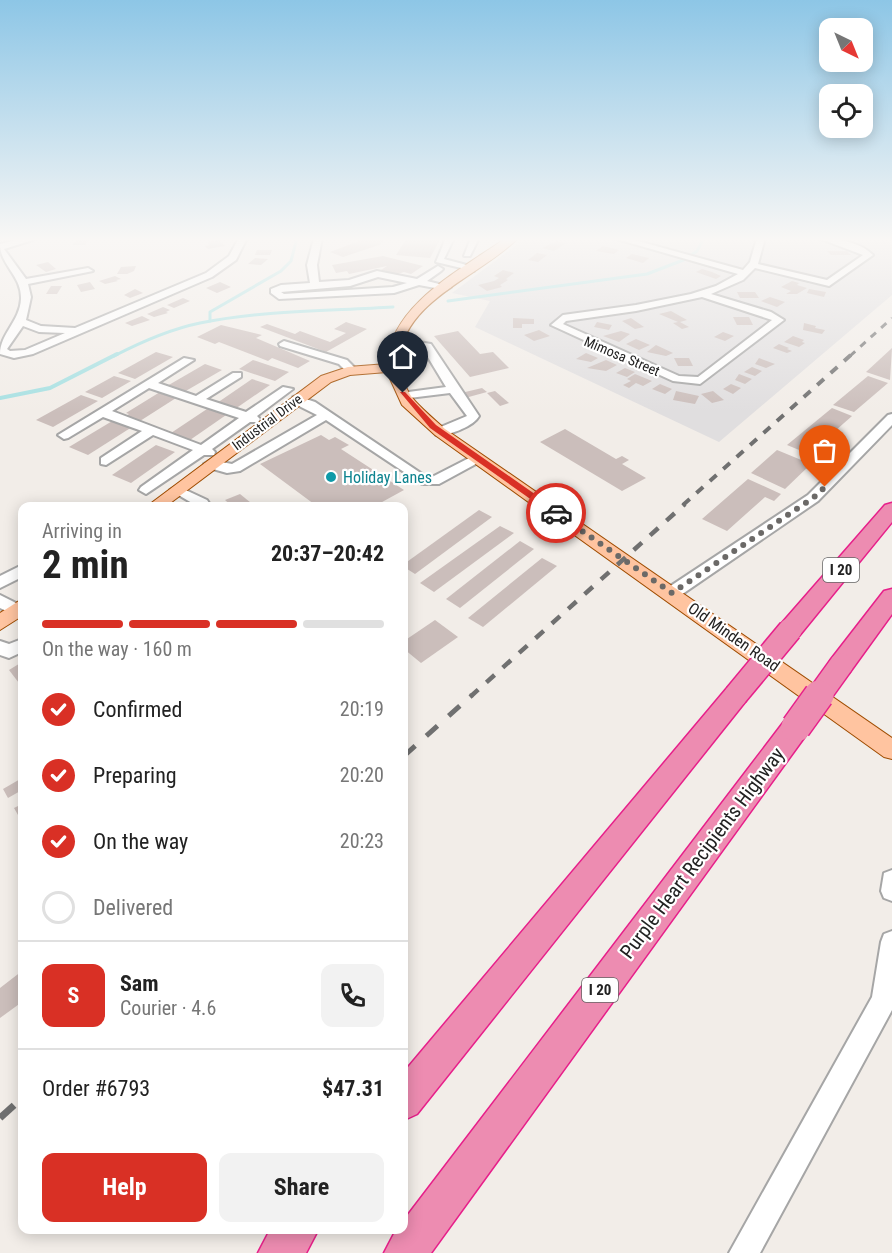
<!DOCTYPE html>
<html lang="en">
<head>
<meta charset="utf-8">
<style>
  body { margin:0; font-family:"Roboto Condensed",sans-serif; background:#f2f2f2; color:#222; height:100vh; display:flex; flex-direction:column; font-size:22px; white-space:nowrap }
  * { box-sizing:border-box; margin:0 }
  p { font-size:20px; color:#767676 }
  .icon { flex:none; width:33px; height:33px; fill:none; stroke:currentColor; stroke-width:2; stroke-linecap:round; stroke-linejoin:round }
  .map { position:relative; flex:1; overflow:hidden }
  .details { position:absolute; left:18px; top:502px; width:390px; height:732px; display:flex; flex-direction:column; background:#fff; border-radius:12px; box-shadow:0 3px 15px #0003 }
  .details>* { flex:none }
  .needle { width:39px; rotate:137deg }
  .tools { position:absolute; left:819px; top:18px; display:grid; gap:12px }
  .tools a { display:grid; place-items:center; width:54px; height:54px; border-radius:12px; background:#fff; box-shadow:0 3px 15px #0003; font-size:30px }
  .pin { position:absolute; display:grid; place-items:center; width:51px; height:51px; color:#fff; margin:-62px -26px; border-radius:50% 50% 50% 0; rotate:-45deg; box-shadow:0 0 6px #0007 }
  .pin .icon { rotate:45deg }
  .courier { position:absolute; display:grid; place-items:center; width:60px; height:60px; margin:-30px; border:4px solid #d93025; border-radius:50%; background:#fff; color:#222; box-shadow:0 2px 8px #0007 }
  .overview em { font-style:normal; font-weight:700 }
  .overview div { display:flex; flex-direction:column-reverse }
  .overview { display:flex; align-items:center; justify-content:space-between; height:102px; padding:0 24px }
  h1 { font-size:39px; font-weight:700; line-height:45px }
  .bar { display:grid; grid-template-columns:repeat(4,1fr); gap:9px 6px; align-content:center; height:72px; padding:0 24px }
  .bar i { height:8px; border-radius:4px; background:#e0e0e0 }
  .bar .on { background:#d93025 }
  .bar p { grid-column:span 4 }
  .line { display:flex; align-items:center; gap:15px; padding:0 24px; border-top:2px solid #e0e0e0 }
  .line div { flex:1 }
  .round { display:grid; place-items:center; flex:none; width:63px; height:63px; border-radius:12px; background:#f2f2f2 }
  ol { padding:0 24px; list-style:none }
  li { display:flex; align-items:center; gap:18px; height:66px }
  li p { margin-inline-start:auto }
  li .icon { padding:6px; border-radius:50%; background:#d93025; color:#fff; stroke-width:4 }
  li:last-child { color:#767676 }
  li i { width:33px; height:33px; border:3px solid #e0e0e0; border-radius:50% }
  .action { display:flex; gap:12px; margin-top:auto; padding:12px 24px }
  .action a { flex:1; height:69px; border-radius:12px; background:#d93025; color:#fff; font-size:24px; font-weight:700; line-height:69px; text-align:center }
  .action a+a { background:#f2f2f2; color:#222 }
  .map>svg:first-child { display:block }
  .residential { fill:#e0dedf }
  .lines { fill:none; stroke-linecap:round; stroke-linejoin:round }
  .stream-far1 { stroke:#a6e0e2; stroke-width:3 }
  .stream { stroke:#a6e0e2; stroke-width:4 }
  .building { fill:#cbbebb }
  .minor-casing { stroke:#a6a6a6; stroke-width:4 }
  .major-casing { stroke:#9f4c00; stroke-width:2 }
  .highway-casing { stroke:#e71f8a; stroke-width:3 }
  .minor { fill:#fff; fill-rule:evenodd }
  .major { fill:#ffc4a0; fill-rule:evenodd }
  .highway { fill:#ed8cb1; fill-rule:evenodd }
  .rail-far4 { stroke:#707070; stroke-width:3; stroke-dasharray:7 7; stroke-linecap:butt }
  .rail-far3 { stroke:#707070; stroke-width:4; stroke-dasharray:9 9; stroke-linecap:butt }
  .rail-far2 { stroke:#707070; stroke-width:4.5; stroke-dasharray:11 11; stroke-linecap:butt }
  .rail-far1 { stroke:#707070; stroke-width:5; stroke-dasharray:15 15; stroke-linecap:butt }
  .rail { stroke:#707070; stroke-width:7; stroke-dasharray:19 19; stroke-linecap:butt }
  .highway-bridge-far1-casing { stroke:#e71f8a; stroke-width:26; stroke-linecap:butt }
  .highway-bridge-casing { stroke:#e71f8a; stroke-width:32; stroke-linecap:butt }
  .highway-bridge-far1 { stroke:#ed8cb1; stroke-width:23 }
  .highway-bridge { stroke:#ed8cb1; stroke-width:29 }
  .route { fill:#d93025 }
  .done { stroke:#6b6967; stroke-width:6; stroke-dasharray:0 10.8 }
  .culture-dot { fill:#0f9aa8; stroke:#fff; stroke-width:2 }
  .labels { text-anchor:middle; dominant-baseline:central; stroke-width:4.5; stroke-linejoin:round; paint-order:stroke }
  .far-street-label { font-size:14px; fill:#222; stroke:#fff }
  .shield { fill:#fff; stroke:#646464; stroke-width:1.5 }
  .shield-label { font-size:15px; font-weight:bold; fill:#222 }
  .culture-label { font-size:16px; fill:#0d838f; stroke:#fff; text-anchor:start }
  .street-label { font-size:16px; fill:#222; stroke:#fff }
  .near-street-label { font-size:20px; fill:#222; stroke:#fff }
</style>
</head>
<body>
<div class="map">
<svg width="892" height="1253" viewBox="0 0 892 1253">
  <rect width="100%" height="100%" fill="#f2ede8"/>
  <path class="residential" d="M526,238h365l1,57 -173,147 -244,-115 15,-26 -38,-8z"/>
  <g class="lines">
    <g class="stream-far1">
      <path d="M448,301l199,-27 39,-15 11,-8 7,-13"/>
      <path d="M210,321v-9l71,-41 10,-10 6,-23"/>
      <path d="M114,356c27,-14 57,-27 86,-33 63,-13 129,-12 193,-16"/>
    </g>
    <path class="stream" d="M0,398l50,-10 67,-34"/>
  </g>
  <g class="building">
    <path d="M91,238l-6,7h-13l5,-5z"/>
    <path d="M367,238h20l-8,7 -36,12 -13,-5z"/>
    <path d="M407,238h34l-11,20 -34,-3z"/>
    <path d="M219,240l6,6 -17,3 -3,-3 5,-1 -3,-3z"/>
    <path d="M557,241l9,2 -12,8 -12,-3z"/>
    <path d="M603,246l16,4 -5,4 -18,-3z"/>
    <path d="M257,250h15l-2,5h-15z"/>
    <path d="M827,251h20l4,4h-20z"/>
    <path d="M537,253l10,2 -9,7 -10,-2z"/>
    <path d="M632,254l17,4 -6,5 -17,-5z"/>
    <path d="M383,256l40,10 -12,8 -7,-2 -10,3 -13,-5 6,-4 -38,8 -2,-3 -11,2 -4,-8z"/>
    <path d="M255,258l13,1 -7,6 -13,-1z"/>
    <path d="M48,262l8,7 -10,3 -10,-7z"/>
    <path d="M136,266l-2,5 -7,3h-10l4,-7z"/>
    <path d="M702,269l10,3 9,4 -5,3 -20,-7z"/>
    <path d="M503,270l11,3 -8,6 2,1 -8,5 2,2 -15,4 -9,-6 16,-4 5,-3 -5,-2z"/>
    <path d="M115,276l6,3 -5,1 2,1 -13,3 -6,-3z"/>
    <path d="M792,281l7,2 -2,2 10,3 -10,6h-11l5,-3 -10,-4z"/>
    <path d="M90,282l5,7 -14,3 -4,-7z"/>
    <path d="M220,282l11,5 -14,6 -11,-5z"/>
    <path d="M51,286h11l-5,8h-11z"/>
    <path d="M135,289l8,4 -13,5 -6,-3z"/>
    <path d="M809,289l17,3 -2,5 -17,-4z"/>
    <path d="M737,292h18l4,6h-19z"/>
    <path d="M770,297l15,5 -8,5 -16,-6z"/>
    <path d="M183,298l7,3 -16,7 -7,-3z"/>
    <path d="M163,307l7,3 -4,2 2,1 -14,4 -7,-3z"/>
    <path d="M671,311l16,9 -7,2 9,5 -7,2 -9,-6 5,-1 -19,-8z"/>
    <path d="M142,316l8,4 -18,6 -7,-3z"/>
    <path d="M733,317h16l4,8h-16z"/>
    <path d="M513,318l21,1v5h-12v4h-9z"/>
    <path d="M631,318l13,9 -9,2 -13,-8z"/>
    <path d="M346,322l21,7 -41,23 -66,-25 7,-3 28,10 5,-3 30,11 16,-9 -12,-4z"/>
    <path d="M597,322l15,3 -3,5 -15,-3z"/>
    <path d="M804,323l12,3 -1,2 10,2 -3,4 -19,-4z"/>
    <path d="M221,325l41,10 -6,3 54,23 -12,7 -26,-10 -4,3 -49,-19 -4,2 -18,-7z"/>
    <path d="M539,330l11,6 -16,5 -10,-6z"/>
    <path d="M458,331l22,23 13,-2 16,16 -39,9 -36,-41z"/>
    <path d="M621,331l9,3 -11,8 -16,-6z"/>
    <path d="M723,332l11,4 -9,5 -11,-4z"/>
    <path d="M793,336l11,4 -2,2 3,1 -6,4 -15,-5z"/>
    <path d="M636,339l14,6 -11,5 -13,-6z"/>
    <path d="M779,344l10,4 -2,1 5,2 -5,2 -14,-5z"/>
    <path d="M656,345l17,8 -7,3 -19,-4z"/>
    <path d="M892,348l-2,32 -24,-8z"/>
    <path d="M156,352l17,5 -38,22 -17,-6z"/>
    <path d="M586,353l12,5 -7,4 -15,-3z"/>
    <path d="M674,358h15l4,8h-15z"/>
    <path d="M759,358l16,6 -9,4 -11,-4z"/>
    <path d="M253,360l36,12 -14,9 -36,-12z"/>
    <path d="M606,360l11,5 -11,6 -19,-3z"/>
    <path d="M205,364l17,6 -38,22 -17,-6z"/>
    <path d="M752,367l10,4 -7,5 -11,-4z"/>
    <path d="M625,368l10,4 -8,5 -11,-4z"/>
    <path d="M635,374l17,7 -9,5 -7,-3 -7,5 -6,-3 8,-4 -4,-2z"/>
    <path d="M739,374l13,5 -7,5 -10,-4z"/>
    <path d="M114,376l17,5 -29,17 -17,-6z"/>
    <path d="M868,376l20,7 -34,29 -21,-7z"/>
    <path d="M252,379l18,6 -35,24 -18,-6z"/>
    <path d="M660,384l12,5 -7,5 -13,-5z"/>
    <path d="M731,384l10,4 -8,6 -10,-5z"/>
    <path d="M482,388l5,4 -22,6 -4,-5z"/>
    <path d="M495,391l14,12 -9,3 -13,-13z"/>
    <path d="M676,391l23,5 -4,8 -22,-4z"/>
    <path d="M713,391l11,9 -12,3 -11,-9z"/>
    <path d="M160,392l16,6 -36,23 -14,-5 3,-2 -3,-1z"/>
    <path d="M81,395l17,6 -45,26 -17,-7z"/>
    <path d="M210,407l19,6 -39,27 -19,-7z"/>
    <path d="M832,408l20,8 -43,38 -22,-9z"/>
    <path d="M114,420l18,7 -44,28 -19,-8z"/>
    <path d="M565,429l51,30 6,-3 7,4 -7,4 24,14 -24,13 -82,-49z"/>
    <path d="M321,435l8,5 6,-3 14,8 -8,4 63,41 -31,17h-55l-58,-43z"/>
    <path d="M156,445l19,7 -44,31 -19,-8z"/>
    <path d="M777,450l34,14 -26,25 -34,-16z"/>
    <path d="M748,479l33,15 -7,7 -9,-4 -38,34 -25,-12z"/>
    <path d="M240,494l16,13h-23l-8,-7z"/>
    <path d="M479,510l13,7 -77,57 -11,-7v-3z"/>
    <path d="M500,526l14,7 -80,59 -14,-9z"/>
    <path d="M520,541l14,8 -74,59 -14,-9z"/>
    <path d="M542,558l15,8 -74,61 -15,-9z"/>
    <path d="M435,620l23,17 -37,26 -17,-14v-8z"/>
    <path d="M22,662v25l-13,-17z"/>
    <path d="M22,778v12l-14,8 -5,-9z"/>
    <path d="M22,793v29l-8,-14 8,-4 -4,-8z"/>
    <path d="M22,971v31l-22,16v-30z"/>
  </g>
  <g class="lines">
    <defs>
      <g id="minor">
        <path d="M25,238h14l-35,11 22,30 62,-11 5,3 -65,13 3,13 -5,23 15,6 34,2 131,-55 23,-17 10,-18h8l-11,22 -24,17 -179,77 -19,4 -14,-4c0,-20 20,-33 21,-55 1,-23 -21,-34 -21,-55zM23,326l16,6 26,1 -40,17 -15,1 -3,-2z"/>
        <path d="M314,238h8l-5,27 2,17 30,-2 28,-9 40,8 21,-13 5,3 -2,2 -14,10 24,6 -5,3 -27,-5 -25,8 -115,6 -8,-6v-4l10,-4 29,-2 -3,-18zM378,277l29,6 -14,4 -109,7 -3,-2 69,-6z"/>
        <path d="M446,238h8l-10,21 30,8v4l-38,-9z"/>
        <path d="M471,238h8l-9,18h-6z"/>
        <path d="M613,238h14l116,32 7,-8 7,-24h8l-7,26 69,16 36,-25 -45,-17c18,0 42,4 55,17l-44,31 -74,-18 -12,12 -32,14 60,18 13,8 -84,64 -27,-3 -122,-56 12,-10 73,-10 55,-11 25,-8 22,-12zM702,297l70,23 -74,57 -19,-1 -116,-52 3,-3 70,-10z"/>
        <path d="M395,338l36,6 48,72c-5,10 -32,21 -43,19v-6l31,-13 -17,-23 -49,6v-6l45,-6 -23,-38 -32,-6v-4z"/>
        <path d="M284,341l63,19 11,11 -10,2 -9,-9 -59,-18 -1,-2z"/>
        <path d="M184,358l10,2 -36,23 38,13 37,-23h8v4l-35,22 40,13 37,-25 10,2 -36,27 3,3 -2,3h-8l-38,27 3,3 -1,3h-10l-58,39 -7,-4 2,-3 52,-37 -40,-15 -47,30 -5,-1v-6l41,-27 -39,-14 -35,21 -4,1 -6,-4zM149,388l90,30 -38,27 -89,-34z"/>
        <path d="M297,396l18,6 110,74 7,1 41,-21 5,-1 7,4 -46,25h-17l-96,-64 -86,51 -13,2 -21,-6 -2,-3 7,-4 21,4 85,-49 -24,-12v-6z"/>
        <path d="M892,414v11l-74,76 -140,96h-12l-2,-4 2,-4 142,-94 80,-80z"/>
        <path d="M177,486l30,14 2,3 -4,4h-16l3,-4 -22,-13z"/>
        <path d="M22,565v12l-22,11v-12z"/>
        <path d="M0,595l22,11v8l-5,2 -17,-8z"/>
        <path d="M22,639v13l-13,6 -9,-3v-14l9,3z"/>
        <path d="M892,870v31l-8,-3 -3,-7 3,-18z"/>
        <path d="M892,931v79l-132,243h-31l143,-256 9,-55 3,-8z"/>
      </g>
      <g id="major">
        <path d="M506,238h12c-34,36 -116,63 -118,121 0,15 5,31 15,42 9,10 20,19 30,28l447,309v21l-8,-2 -449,-322 -33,-30 -15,-33 -37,3 -19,7 -166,125h-19l175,-131 27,-9 39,-3c3,-59 75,-95 119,-126z"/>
        <path d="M22,599v17l-22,14v-17z"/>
      </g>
      <g id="highway">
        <path d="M892,503v19l-93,114 -9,3 -9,-3 -3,-6 3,-6 104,-119z"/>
        <path d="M892,589v25l-42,58 -9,2 -9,-2 -4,-7 4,-7 52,-67z"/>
        <path d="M736,685l9,3 4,7 -4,7 -328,412 -13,6v-48l323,-384z"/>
        <path d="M796,716l10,3 3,8 -3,8 -375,518h-47l12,-23h8v-10l382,-501z"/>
        <path d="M270,1230h48l-12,23h-48z"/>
      </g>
    </defs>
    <use href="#minor" class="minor-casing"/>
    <use href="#major" class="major-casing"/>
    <use href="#highway" class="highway-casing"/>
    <use href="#minor" class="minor"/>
    <use href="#major" class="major"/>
    <use href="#highway" class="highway"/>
    <path class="rail-far4" d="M850,356l42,-38"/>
    <path class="rail-far3" d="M683,505l169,-151"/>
    <path class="rail-far2" d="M470,697l215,-193"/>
    <path class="rail-far1" d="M404,756l68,-61"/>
    <path class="rail" d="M0,1118l22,-20"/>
    <defs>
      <g id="highway-bridge-far1">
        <path d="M736,695l54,-65"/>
        <path d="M818,697l23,-32"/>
      </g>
      <path id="highway-bridge" d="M796,727l23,-32"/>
    </defs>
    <use href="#highway-bridge-far1" class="highway-bridge-far1-casing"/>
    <use href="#highway-bridge" class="highway-bridge-casing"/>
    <use href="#highway-bridge-far1" class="highway-bridge-far1"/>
    <use href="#highway-bridge" class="highway-bridge"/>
  </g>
  <linearGradient id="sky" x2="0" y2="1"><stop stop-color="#8dc6e6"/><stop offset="0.58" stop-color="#f9f7f5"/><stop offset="1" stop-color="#f9f7f5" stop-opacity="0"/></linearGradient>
  <rect width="892" height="413" fill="url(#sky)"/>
  <path class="route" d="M400,392h5l31,33 123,86v4h-6l-123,-87z"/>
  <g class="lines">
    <path class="done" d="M556,513l116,80 141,-95 12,-11"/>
  </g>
  <circle class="culture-dot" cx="331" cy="477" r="6"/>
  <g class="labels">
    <g class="far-street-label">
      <text transform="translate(622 356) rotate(23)">Mimosa Street</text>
      <text transform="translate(267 422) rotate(-37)">Industrial Drive</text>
    </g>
    <g class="shield">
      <rect x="823" y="558" width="36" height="24" rx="4.5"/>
      <rect x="582" y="978" width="36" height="24" rx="4.5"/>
    </g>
    <g class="shield-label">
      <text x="841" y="570">I 20</text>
      <text x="600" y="990">I 20</text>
    </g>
    <g class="culture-label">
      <text x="343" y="477">Holiday Lanes</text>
    </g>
    <g class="street-label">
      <text transform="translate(734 637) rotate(35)">Old Minden Road</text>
    </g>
    <g class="near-street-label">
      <text transform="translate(702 853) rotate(-53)">Purple Heart Recipients Highway</text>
    </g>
  </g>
</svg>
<div class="tools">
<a><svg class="needle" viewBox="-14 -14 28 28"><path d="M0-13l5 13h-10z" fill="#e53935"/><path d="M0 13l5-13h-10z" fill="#767676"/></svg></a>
<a><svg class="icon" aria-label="locate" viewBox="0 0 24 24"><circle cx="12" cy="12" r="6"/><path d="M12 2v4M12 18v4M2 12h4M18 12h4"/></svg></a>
</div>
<div class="pin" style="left:825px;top:487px;background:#ea580c"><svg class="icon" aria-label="bag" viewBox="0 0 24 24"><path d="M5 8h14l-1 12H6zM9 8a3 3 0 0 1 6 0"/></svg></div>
<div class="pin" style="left:403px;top:393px;background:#1f2937"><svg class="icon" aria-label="home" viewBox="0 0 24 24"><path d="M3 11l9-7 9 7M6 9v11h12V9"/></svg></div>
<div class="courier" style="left:556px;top:513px"><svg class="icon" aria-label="car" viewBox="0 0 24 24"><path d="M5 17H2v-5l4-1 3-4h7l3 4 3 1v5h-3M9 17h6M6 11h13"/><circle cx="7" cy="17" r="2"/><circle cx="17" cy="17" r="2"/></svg></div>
<section class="details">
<div class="overview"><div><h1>2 min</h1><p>Arriving in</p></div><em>20:37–20:42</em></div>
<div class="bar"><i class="on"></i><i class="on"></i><i class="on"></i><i></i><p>On the way · 160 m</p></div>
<ol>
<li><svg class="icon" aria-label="check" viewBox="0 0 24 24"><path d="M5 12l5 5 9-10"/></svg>Confirmed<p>20:19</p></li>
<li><svg class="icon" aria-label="check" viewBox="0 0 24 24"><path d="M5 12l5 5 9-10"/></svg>Preparing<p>20:20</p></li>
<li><svg class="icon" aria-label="check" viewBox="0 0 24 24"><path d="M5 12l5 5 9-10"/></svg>On the way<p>20:23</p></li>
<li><i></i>Delivered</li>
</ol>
<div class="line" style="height:108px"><b class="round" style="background:#d93025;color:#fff">S</b><div><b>Sam</b><p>Courier · 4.6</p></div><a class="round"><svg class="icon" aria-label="phone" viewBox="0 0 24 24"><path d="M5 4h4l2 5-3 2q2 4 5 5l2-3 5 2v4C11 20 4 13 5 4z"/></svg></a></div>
<div class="line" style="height:78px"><div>Order #6793</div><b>$47.31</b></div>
<div class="action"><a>Help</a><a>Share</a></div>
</section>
</div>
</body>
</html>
